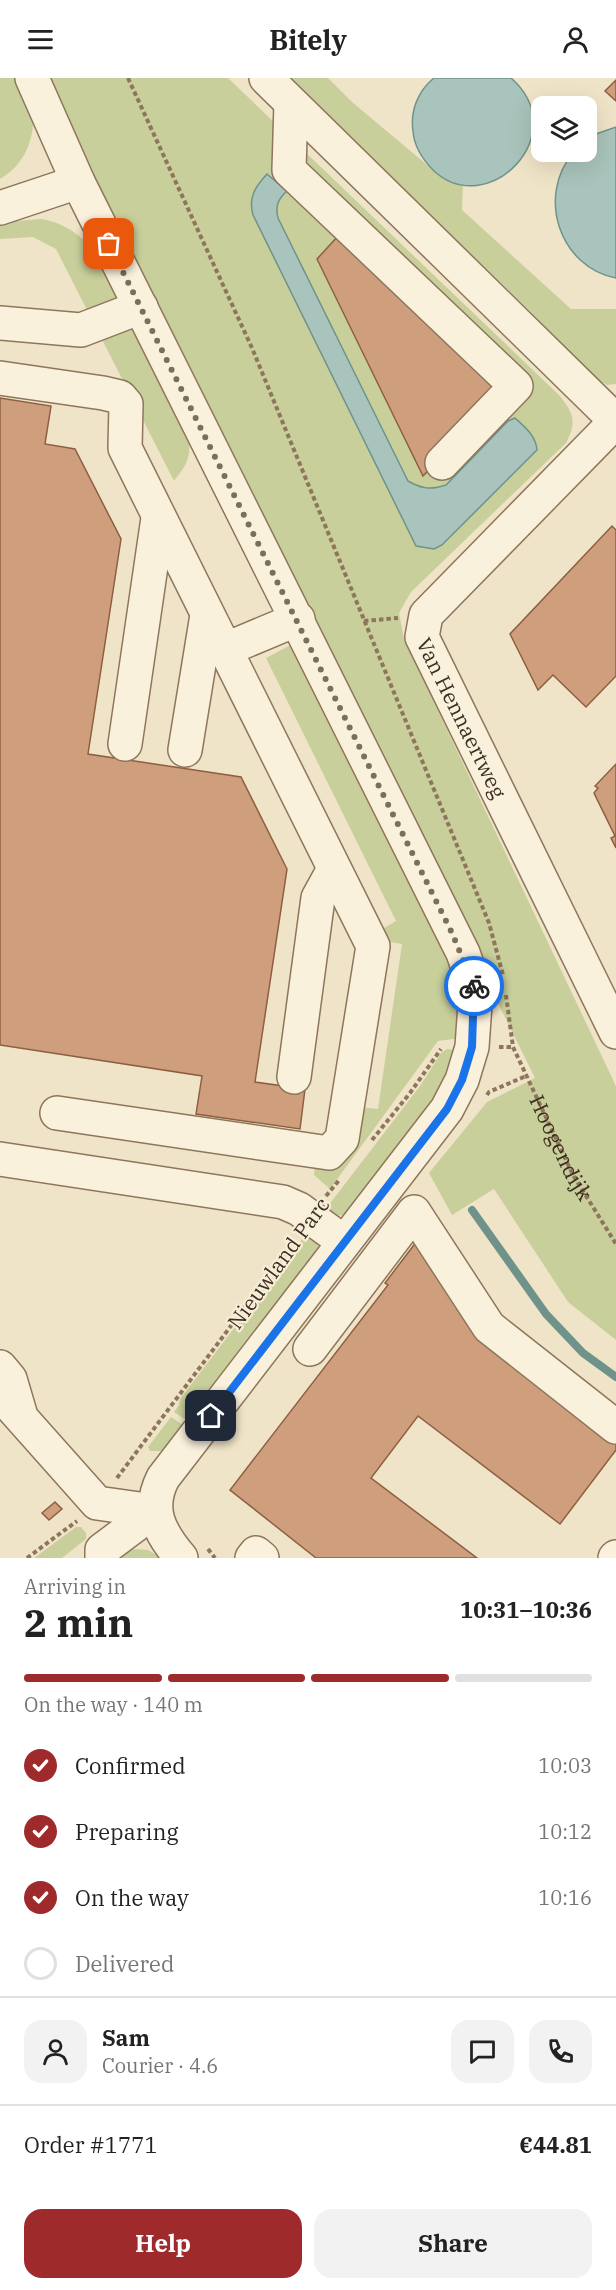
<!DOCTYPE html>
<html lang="en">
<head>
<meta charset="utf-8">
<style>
  body { margin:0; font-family:"IBM Plex Serif",serif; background:#f2f2f2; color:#222; height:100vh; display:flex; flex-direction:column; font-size:22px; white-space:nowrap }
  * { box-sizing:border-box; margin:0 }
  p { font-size:20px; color:#767676 }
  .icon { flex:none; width:33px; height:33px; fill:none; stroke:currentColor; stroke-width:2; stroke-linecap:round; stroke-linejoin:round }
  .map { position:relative; height:1480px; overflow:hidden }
  .panel { display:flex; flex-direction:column; background:#fff; flex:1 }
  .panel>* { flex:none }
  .tools { position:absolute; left:531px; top:18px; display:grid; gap:12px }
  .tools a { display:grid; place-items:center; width:66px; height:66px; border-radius:12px; background:#fff; box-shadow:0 6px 24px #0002; font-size:30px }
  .pin { position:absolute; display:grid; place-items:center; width:51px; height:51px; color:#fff; margin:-26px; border-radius:12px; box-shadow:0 3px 9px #0006 }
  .courier { position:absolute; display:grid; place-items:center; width:60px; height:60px; margin:-30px; border:4px solid #1a73e8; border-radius:50%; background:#fff; color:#222; box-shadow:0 2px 8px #0007 }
  .overview em { font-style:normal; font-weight:700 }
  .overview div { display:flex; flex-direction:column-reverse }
  .overview { display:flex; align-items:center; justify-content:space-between; height:102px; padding:0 24px }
  h1 { font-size:39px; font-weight:700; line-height:45px }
  .bar { display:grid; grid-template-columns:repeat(4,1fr); gap:9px 6px; align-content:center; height:72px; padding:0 24px }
  .bar i { height:8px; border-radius:4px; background:#e0e0e0 }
  .bar .on { background:#9e2a2b }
  .bar p { grid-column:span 4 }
  .line { display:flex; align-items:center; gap:15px; padding:0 24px; border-top:2px solid #e0e0e0 }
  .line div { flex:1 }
  .round { display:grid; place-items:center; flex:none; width:63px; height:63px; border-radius:18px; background:#f2f2f2 }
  ol { padding:0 24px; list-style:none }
  li { display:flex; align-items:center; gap:18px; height:66px }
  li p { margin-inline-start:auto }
  li .icon { padding:6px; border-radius:50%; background:#9e2a2b; color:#fff; stroke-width:4 }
  li:last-child { color:#767676 }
  li i { width:33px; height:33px; border:3px solid #e0e0e0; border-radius:50% }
  .cta { display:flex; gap:12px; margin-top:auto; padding:12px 24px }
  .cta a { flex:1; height:69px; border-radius:18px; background:#9e2a2b; color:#fff; font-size:24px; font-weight:700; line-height:69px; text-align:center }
  .cta a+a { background:#f2f2f2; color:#222 }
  header { display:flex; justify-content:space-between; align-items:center; height:78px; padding:0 24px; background:#fff; font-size:27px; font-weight:700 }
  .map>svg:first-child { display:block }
  .green { fill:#c9cf9b; fill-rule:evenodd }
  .water { fill:#a9c4bc; stroke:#6f938a; stroke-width:1.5 }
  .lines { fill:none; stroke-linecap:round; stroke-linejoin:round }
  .stream { stroke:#6f938a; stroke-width:8 }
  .building { fill:#cf9f7d; stroke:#8d5f41; stroke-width:1.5 }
  .minor-casing { stroke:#8d765c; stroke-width:36 }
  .path { stroke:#8d765c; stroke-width:4; stroke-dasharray:4.5 3; stroke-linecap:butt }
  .minor { stroke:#faf1dc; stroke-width:33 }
  .done { stroke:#7c6e5b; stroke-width:6; stroke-dasharray:0 10.8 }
  .route { stroke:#1a73e8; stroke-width:8 }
  .labels { text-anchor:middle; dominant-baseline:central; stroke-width:4.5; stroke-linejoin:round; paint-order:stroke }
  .street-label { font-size:21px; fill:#3d2e20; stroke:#f7eed8 }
</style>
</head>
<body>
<header><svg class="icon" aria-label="menu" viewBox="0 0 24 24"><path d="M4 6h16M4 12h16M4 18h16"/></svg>Bitely<svg class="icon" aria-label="person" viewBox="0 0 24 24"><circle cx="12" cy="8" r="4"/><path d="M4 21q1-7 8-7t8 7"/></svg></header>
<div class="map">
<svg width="616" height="1480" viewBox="0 0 616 1480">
  <rect width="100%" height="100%" fill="#f0e4c8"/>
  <g class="green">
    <path d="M0,0h22c4,10 8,21 10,32 5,26 -8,56 -32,69z"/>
    <path d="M46,0h182l331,317c15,19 18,26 7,48l-155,149 -12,21 5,26 212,447v254l-48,-38 -74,-113 -42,26 -23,-42 58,-71 48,-24 -311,-628zM252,116l27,4 -3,12 2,8 130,264c14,7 23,8 38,3l62,-64 28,21 1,8 -95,95 -8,4 -18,-3 -163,-331z"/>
    <path d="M288,0h40l24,24 86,72 25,10 -1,26 109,99h45v75l-9,1 -15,-9 -60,-63z"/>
    <path d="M42,141c25,5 40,17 55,36l92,185c2,19 -4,27 -15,41l-118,-232 -23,-12 -33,2v-17z"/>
    <path d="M296,564l158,322 6,43 1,31 -23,3 -108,148 -16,-14 1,-13 44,-55 19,2 24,-165 -17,-3 -6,-10 17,-10 -130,-263z"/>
    <path d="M447,971l9,1 -8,25 -12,22 -89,117c-9,3 -15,2 -22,-4l95,-124 21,-33z"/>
    <path d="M309,1152c7,8 11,14 8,24l-128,168 -15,-10 5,-7 1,-6z"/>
    <path d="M171,1339l15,10 -22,24h-14l-2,-4z"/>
    <path d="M76,1449h5l5,6v6l-24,19h-28z"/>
    <path d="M135,1471l13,1 14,8h-40l2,-6z"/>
  </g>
  <g class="water">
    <path d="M434,0h77c63,55 -22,143 -77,93 -11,-11 -20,-24 -21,-40 -3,-20 5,-40 21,-53z"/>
    <path d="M616,49v151c-57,-11 -80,-83 -42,-126h12l1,-12 9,-6z"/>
    <path d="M267,96l20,17c-9,8 -12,15 -9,27l130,263c14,8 23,9 38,4l62,-64 7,-3c10,9 21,18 22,32l-95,95 -8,4 -18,-3 -163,-331c-5,-17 2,-28 14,-41z"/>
  </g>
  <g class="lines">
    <path class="stream" d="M472,1132l74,104 37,39 33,24"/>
  </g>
  <g class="building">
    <path d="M616,2v21l-11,-10z"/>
    <path d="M338,158l163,159 -78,81 -106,-217z"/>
    <path d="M0,320l51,8 -6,38 30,5 46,90 -33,215 153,23 46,92 -32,213 50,7 -5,40 -104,-15 6,-38 -202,-31z"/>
    <path d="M612,448l4,4v146l-30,31 -33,-32 -15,15 -28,-56z"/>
    <path d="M616,686v84l-5,-10 4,-2 -21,-43 4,-5 -3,-2z"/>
    <path d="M417,1163l199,194v15l-56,74 -142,-108 -47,62 106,80h-161l-86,-68 158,-205 -3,-2z"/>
    <path d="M55,1424l7,7 -13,11 -7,-7z"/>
  </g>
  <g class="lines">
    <defs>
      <g id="minor">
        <path d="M32,0l46,104 385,771 13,37 -4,57 -10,33 -15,29 -284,369c-16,31 -4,54 18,80"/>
        <path d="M266,0l350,343"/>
        <path d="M291,25l-2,67 227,216 -74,77"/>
        <path d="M0,130l78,-26"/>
        <path d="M0,245l81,7 60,-23"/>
        <path d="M0,300l103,15 17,4 6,7 -1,44 248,498 -31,193 -13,14 -272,-40"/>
        <path id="s2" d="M616,343l-190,194 -4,22 194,395"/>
        <path d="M224,572l74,-31"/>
        <path d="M125,666l33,-226"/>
        <path d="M185,672l22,-135"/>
        <path d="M294,999l24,-179 16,-29"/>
        <path d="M0,1081l283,43 16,7 45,33"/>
        <path d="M310,1271l104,-137 75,115 127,100"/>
        <path d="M0,1289l10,12 10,34"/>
        <path d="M0,1316l97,109 57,8"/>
        <path d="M102,1480v-8l52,-39"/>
        <path d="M252,1480l4,-5 6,5"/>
        <path d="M615,1480l1,-1"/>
      </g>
    </defs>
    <use href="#minor" class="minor-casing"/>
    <g class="path">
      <path d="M128,0l124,270 237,575 14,52"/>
      <path d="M364,543l34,-3"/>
      <path id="s1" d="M506,917l7,52 60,128 43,69"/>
      <path d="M499,969h14"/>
      <path d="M487,1017l2,-3 37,-16"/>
      <path d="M372,1062l38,-47 31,-44"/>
      <path d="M326,1118l14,-17"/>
      <path d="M117,1400l179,-239"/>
      <path d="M208,1471l7,9"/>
      <path d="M27,1480l50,-37"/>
    </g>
    <use href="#minor" class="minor"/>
  </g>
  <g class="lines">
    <path class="done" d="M109,166l343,689 22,53"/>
    <path class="route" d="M211,1338l236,-307 15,-29 10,-33 2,-61"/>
  </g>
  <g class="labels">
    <g class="street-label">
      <text stroke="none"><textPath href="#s2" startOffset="384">Van Hennaertweg</textPath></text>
      <text stroke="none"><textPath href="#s1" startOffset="164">Hoogendijk</textPath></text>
      <text transform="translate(278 1185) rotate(-54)">Nieuwland Parc</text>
    </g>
  </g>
</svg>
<div class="tools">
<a><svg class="icon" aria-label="layers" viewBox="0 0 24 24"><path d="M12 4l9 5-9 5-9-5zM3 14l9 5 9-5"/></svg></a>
</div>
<div class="pin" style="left:109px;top:166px;background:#ea580c"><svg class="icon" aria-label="bag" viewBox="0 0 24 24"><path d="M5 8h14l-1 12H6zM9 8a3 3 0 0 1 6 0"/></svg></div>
<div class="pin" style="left:211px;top:1338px;background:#1f2937"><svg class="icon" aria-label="home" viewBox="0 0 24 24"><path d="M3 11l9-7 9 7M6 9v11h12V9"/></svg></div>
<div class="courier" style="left:474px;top:908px"><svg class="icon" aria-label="bike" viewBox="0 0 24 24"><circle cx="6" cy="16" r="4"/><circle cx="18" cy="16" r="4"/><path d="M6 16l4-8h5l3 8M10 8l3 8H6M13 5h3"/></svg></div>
</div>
<section class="panel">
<div class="overview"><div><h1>2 min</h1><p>Arriving in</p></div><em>10:31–10:36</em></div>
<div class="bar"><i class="on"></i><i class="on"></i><i class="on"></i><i></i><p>On the way · 140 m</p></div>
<ol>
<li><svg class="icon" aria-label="check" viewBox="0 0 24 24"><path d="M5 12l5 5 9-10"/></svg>Confirmed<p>10:03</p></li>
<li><svg class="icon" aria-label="check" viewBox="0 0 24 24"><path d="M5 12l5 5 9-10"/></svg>Preparing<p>10:12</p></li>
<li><svg class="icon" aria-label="check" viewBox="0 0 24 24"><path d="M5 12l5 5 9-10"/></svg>On the way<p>10:16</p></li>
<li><i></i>Delivered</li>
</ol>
<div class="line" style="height:108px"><a class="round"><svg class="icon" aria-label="person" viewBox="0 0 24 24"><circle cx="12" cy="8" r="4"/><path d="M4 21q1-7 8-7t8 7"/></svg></a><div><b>Sam</b><p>Courier · 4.6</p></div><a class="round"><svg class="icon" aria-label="chat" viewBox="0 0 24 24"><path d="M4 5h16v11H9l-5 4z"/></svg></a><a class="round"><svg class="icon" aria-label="phone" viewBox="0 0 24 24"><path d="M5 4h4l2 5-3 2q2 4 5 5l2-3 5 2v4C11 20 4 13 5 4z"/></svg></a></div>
<div class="line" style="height:78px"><div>Order #1771</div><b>€44.81</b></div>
<div class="cta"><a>Help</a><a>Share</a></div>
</section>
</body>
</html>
